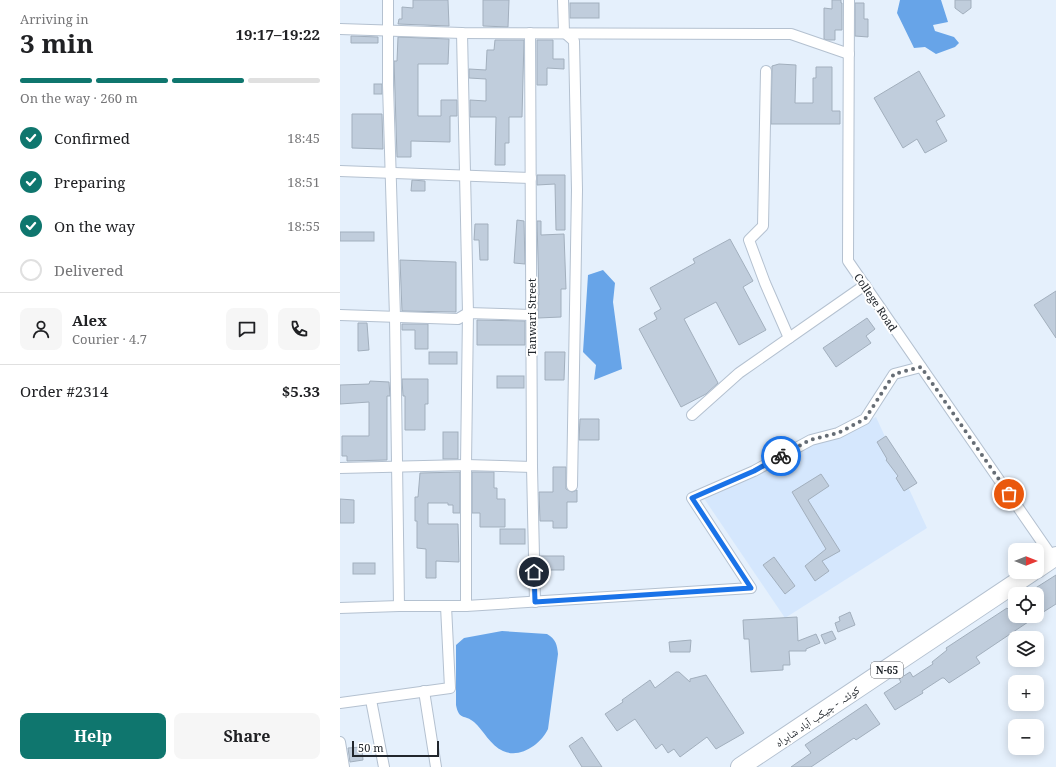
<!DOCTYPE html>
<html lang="en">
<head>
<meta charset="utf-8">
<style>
  body { margin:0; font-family:"Noto Serif","Noto Naskh Arabic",serif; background:#f6f6f6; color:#202124; height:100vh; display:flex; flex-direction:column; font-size:15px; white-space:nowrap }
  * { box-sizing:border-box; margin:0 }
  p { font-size:13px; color:#757577 }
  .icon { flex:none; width:22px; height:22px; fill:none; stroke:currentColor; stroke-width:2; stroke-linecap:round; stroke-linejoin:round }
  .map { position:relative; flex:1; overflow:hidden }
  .drawer { display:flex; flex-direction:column; background:#fff; width:340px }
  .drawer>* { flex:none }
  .needle { width:26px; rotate:90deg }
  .fabs { position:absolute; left:668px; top:543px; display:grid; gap:8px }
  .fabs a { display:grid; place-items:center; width:36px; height:36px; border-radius:8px; background:#fff; box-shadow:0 2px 10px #0003; font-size:20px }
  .scale { position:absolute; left:12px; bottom:10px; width:87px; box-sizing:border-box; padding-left:4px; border:2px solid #21262c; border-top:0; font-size:11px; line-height:14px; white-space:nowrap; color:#21262c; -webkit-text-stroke:3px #fff; paint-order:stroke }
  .pin { position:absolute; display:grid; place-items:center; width:34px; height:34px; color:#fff; margin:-17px; border:2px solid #fff; border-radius:50%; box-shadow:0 1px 4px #0007 }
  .courier { position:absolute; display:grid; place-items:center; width:40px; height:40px; margin:-20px; border:3px solid #1a73e8; border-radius:50%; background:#fff; color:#222; box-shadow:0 1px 5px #0007 }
  .overview em { font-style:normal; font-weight:700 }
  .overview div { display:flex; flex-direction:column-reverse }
  .overview { display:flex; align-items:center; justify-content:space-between; height:68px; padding:0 20px }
  h1 { font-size:26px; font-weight:700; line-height:30px }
  .bar { display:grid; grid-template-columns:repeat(4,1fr); gap:6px 4px; align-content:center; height:48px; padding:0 20px }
  .bar i { height:5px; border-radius:3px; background:#e0e0e0 }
  .bar .current { background:#0f766e }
  .bar p { grid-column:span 4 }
  .line { display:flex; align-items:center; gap:10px; padding:0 20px; border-top:1px solid #e0e0e0 }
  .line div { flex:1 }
  .round { display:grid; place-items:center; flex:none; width:42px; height:42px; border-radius:8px; background:#f6f6f6 }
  ol { padding:0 20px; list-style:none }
  li { display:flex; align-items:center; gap:12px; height:44px }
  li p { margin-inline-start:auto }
  li .icon { padding:4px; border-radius:50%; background:#0f766e; color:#fff; stroke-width:4 }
  li:last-child { color:#757577 }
  li i { width:22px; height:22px; border:2px solid #e0e0e0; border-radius:50% }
  .button { display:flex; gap:8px; margin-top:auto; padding:8px 20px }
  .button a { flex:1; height:46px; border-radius:8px; background:#0f766e; color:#fff; font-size:16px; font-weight:700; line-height:46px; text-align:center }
  .button a+a { background:#f6f6f6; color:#202124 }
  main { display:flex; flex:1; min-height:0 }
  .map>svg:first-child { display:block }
  .built { fill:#d5e7fd }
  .water { fill:#67a4e8 }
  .building { fill:#c0cddc; stroke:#a2afbd }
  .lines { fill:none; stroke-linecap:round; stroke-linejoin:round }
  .street-casing { stroke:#b4c1d0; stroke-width:12 }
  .highway-casing { stroke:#b4c1d0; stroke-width:20 }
  .street { stroke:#fff; stroke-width:10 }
  .highway { stroke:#fff; stroke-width:18 }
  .done { stroke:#666d75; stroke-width:4; stroke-dasharray:0 7.2 }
  .route { stroke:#1a73e8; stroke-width:5 }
  .labels { text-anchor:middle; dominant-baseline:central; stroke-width:4; stroke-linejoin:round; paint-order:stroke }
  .shield { fill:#fff; stroke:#64676b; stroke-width:1 }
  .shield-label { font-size:10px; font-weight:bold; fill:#21262c }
  .street-label { font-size:11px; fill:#21262c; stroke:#fff }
</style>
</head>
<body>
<main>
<section class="drawer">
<div class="overview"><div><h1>3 min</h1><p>Arriving in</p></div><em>19:17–19:22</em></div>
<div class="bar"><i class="current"></i><i class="current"></i><i class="current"></i><i></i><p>On the way · 260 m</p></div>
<ol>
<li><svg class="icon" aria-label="check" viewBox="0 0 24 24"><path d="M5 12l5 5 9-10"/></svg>Confirmed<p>18:45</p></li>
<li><svg class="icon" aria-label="check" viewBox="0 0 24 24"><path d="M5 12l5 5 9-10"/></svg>Preparing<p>18:51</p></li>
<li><svg class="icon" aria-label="check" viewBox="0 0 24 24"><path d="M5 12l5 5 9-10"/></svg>On the way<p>18:55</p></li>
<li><i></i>Delivered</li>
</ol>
<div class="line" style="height:72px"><a class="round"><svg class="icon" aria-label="person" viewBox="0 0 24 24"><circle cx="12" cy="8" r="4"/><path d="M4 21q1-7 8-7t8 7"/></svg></a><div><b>Alex</b><p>Courier · 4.7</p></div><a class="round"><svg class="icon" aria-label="chat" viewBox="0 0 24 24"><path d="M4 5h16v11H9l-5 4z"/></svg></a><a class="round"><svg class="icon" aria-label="phone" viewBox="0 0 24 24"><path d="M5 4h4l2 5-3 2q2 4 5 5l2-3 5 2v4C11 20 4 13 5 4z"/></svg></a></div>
<div class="line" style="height:52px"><div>Order #2314</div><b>$5.33</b></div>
<div class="button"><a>Help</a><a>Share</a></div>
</section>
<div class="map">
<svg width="716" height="767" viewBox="0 0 716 767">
  <rect width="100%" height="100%" fill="#e5f0fc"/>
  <path class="built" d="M536,417l51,111 -142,90 -84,-124z"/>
  <g class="water">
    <path d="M560,0h41l7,22 -15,3 2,6 19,6 5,6 -4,4 -19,7 -11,-7 -11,1 -17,-35z"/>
    <path d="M263,270l12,13 -2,19 9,67 -28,11 2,-15 -13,-13 5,-77z"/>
    <path d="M162,631l45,3c9,5 10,11 11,20l-10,75c-7,15 -28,30 -45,22 -13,-6 -19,-20 -29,-29 -9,-8 -15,-1 -18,-17v-60l8,-7z"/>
  </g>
  <g class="building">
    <path d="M73,0h35l1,26 -51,-2 1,-5h3v-12l11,1z"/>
    <path d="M143,0h26l-1,27 -25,-1z"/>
    <path d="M492,0h9v3h1v27h-7v10h-8l-3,-1v-31l8,1z"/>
    <path d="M615,0h16v8l-8,6 -8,-6z"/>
    <rect x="230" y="3" width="29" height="15"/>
    <path d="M515,3h9v16h4v18l-13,-1z"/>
    <path d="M11,36l27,1v6h-27z"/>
    <path d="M58,37l51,2 -1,25h-30v52h23v-16h16v16h-7v26l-39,-1v16h-14l-3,-96h3z"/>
    <path d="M155,40h29l-2,77h-13v26h-4v22h-10l1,-48h-26v-17l16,1v-22l-17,-1v-9l17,1 1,-20h7z"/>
    <path d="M197,40h16v19h11v10l-17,-1v17h-10z"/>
    <path d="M439,64l17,1 -1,38h18v-25h3v-11h16v44h8v13h-69l1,-58z"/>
    <path d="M579,71l26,45 -9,5 11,20 -22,12 -8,-14 -14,9 -29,-50z"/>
    <rect x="34" y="84" width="8" height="10"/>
    <path d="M12,114h30l1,35 -31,-1z"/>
    <path d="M197,175h28v55h-9l-1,-46 -18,1z"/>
    <path d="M72,180l13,1v10h-14z"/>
    <path d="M177,220l7,1 1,43 -11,-1z"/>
    <path d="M197,221h4v14l23,-1 2,55h-5v28l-23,1v-23h1z"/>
    <path d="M135,224h13v36h-8l-1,-20h-5z"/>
    <rect x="0" y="232" width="34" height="9"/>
    <path d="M390,239l23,42 -10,6 23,43 -27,15 -23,-43 -32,17 34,64 -12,11 -25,13 -42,-78 18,-10 -3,-6 7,-4 -11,-21 45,-25 -2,-4z"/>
    <path d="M60,260l56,2v50l-54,-1z"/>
    <path d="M716,291v47l-22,-33z"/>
    <path d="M527,318l8,11 -9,7 5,7 -35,24 -13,-19z"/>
    <path d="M137,320l48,1v24h-48z"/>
    <path d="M18,323h9l2,27 -11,1z"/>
    <path d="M62,324h26v25h-13v-19h-13z"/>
    <rect x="89" y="352" width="28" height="12"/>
    <path d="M205,352h20l-1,28h-19z"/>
    <rect x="157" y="376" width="27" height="12"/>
    <path d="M62,379h26v25h-3v26h-20v-34h-2z"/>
    <path d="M30,381l19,1 1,14h-3v64l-40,1v-5h-5v-20h27v-34l-29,2v-19l29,-1z"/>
    <path d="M240,419h19v21h-20z"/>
    <rect x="103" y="432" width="15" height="27"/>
    <path d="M546,436l31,47 -13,8 -8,-13 2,-2 -12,-16 1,-1 -10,-17z"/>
    <path d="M213,467h13v22l6,3 5,-2v12h-10v26h-14v-7h-13l-1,-29h14z"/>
    <path d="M120,472v41h-7v-8h-5v-2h-20v21h30l1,38 -23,-1v17h-10v-29l-9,-1v-27h-2v-24h3l2,-24z"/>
    <path d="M132,472h22v16h3v11h8v28h-25v-14h-8z"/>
    <path d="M481,474l8,12 -21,14 32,51 -18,10 7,10 -14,10 -10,-15 21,-17 -34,-57z"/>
    <path d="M0,499l14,1v23h-14z"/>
    <rect x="160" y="529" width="25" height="15"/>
    <path d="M200,556h24v14h-23z"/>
    <path d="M434,557l21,29 -10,8 -22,-29z"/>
    <rect x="13" y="563" width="22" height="11"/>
    <path d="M716,575v29l-19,12v-22h-11z"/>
    <path d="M675,605v11h22l-61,41 4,6 -31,20 -5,-5h-2l-20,13 1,2 -28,17 -11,-17 17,-11 -2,-3 11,-7 3,5 20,-13 -1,-2 15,-12 -1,-2 61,-40 2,2z"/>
    <path d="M510,612l5,13 -17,7 -3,-9 5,-2 -1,-4z"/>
    <path d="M457,617l1,24 18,-7 4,9 -14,6v2h-17l1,14h-7v5l-32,2 -2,-33h-5l-1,-19z"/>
    <path d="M492,631l4,8 -11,5 -4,-9z"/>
    <path d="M351,640l-1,12h-20l-1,-10z"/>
    <path d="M336,672h3l11,10v-3l16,-4 38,58 -28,16 -9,-12 -27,20 -6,-8 -6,4 -6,-9 -6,5 -21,-30 -18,12 -12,-17 18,-12 -1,-2 28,-20 5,8z"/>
    <path d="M526,704l14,20 -24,16 -2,-2 -43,29h-20l20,-14 -6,-8z"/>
    <path d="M242,737l20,30h-20l-13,-21z"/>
    <path d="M22,747l1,13 -13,2 -2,-14z"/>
  </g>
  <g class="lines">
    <defs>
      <g id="street">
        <path d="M48,0v85l7,232 4,289"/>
        <path d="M223,0l1,32 10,9 3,149 -5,296"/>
        <path d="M509,0l-1,261 205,297"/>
        <path d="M0,29l122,4 329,1 58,20"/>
        <path d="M122,33l6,280 -2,152v141"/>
        <path d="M190,33l2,434 3,135"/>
        <path d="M426,71l-3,155 -14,14 16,43 24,55"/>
        <path d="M0,171l191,7"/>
        <path d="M0,315l118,4 10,-6 63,2"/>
        <path d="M352,415l47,-42 126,-88"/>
        <path d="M0,468l126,-3 66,2"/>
        <path d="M0,608l59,-2h67l285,-18 -59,-90 62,-27 57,-31 27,-7 27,-14 29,-45 27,-7"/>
        <path d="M84,691l12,76"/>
        <path d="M31,700l13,67"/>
        <path d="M0,703l110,-15 -4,-82"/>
        <path d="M0,742l4,25"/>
      </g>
      <g id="highway">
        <path d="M697,569l19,-13"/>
        <path d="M400,767l292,-195"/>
      </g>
    </defs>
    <use href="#street" class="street-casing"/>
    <use href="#highway" class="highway-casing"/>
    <use href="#street" class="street"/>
    <use href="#highway" class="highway"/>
  </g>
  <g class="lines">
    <path class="done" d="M441,456l29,-16 28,-7 27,-14 29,-45 27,-7 88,127"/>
    <path class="route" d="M194,572l1,30 216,-14 -59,-90 62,-27 27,-15"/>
  </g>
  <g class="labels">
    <rect class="shield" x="531" y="662" width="32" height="16" rx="3"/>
    <g class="shield-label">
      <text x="547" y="670">N-65</text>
    </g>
    <g class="street-label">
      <text transform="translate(536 302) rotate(56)">College Road</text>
      <text transform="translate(191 317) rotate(-90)">Tanwari Street</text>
      <text transform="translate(477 716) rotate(-34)">کوئٹہ - جیکب آباد شاہراہ</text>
    </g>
  </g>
</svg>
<div class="fabs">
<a><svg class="needle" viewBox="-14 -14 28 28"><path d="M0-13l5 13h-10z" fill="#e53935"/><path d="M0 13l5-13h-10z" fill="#757577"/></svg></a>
<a><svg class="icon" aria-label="locate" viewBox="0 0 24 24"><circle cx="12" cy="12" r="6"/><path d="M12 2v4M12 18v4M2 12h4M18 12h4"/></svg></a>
<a><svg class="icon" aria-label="layers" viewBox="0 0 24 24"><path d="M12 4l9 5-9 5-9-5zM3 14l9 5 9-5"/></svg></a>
<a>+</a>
<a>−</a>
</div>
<div class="scale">50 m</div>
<div class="pin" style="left:669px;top:494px;background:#ea580c"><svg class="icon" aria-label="bag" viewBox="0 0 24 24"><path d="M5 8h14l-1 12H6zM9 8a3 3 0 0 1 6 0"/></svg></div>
<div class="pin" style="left:194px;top:572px;background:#1f2937"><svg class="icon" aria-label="home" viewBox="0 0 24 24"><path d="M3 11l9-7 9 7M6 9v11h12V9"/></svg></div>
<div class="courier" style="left:441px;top:456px"><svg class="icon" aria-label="bike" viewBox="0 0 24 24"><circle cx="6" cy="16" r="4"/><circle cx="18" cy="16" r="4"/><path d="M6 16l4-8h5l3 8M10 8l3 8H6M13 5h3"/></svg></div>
</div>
</main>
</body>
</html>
